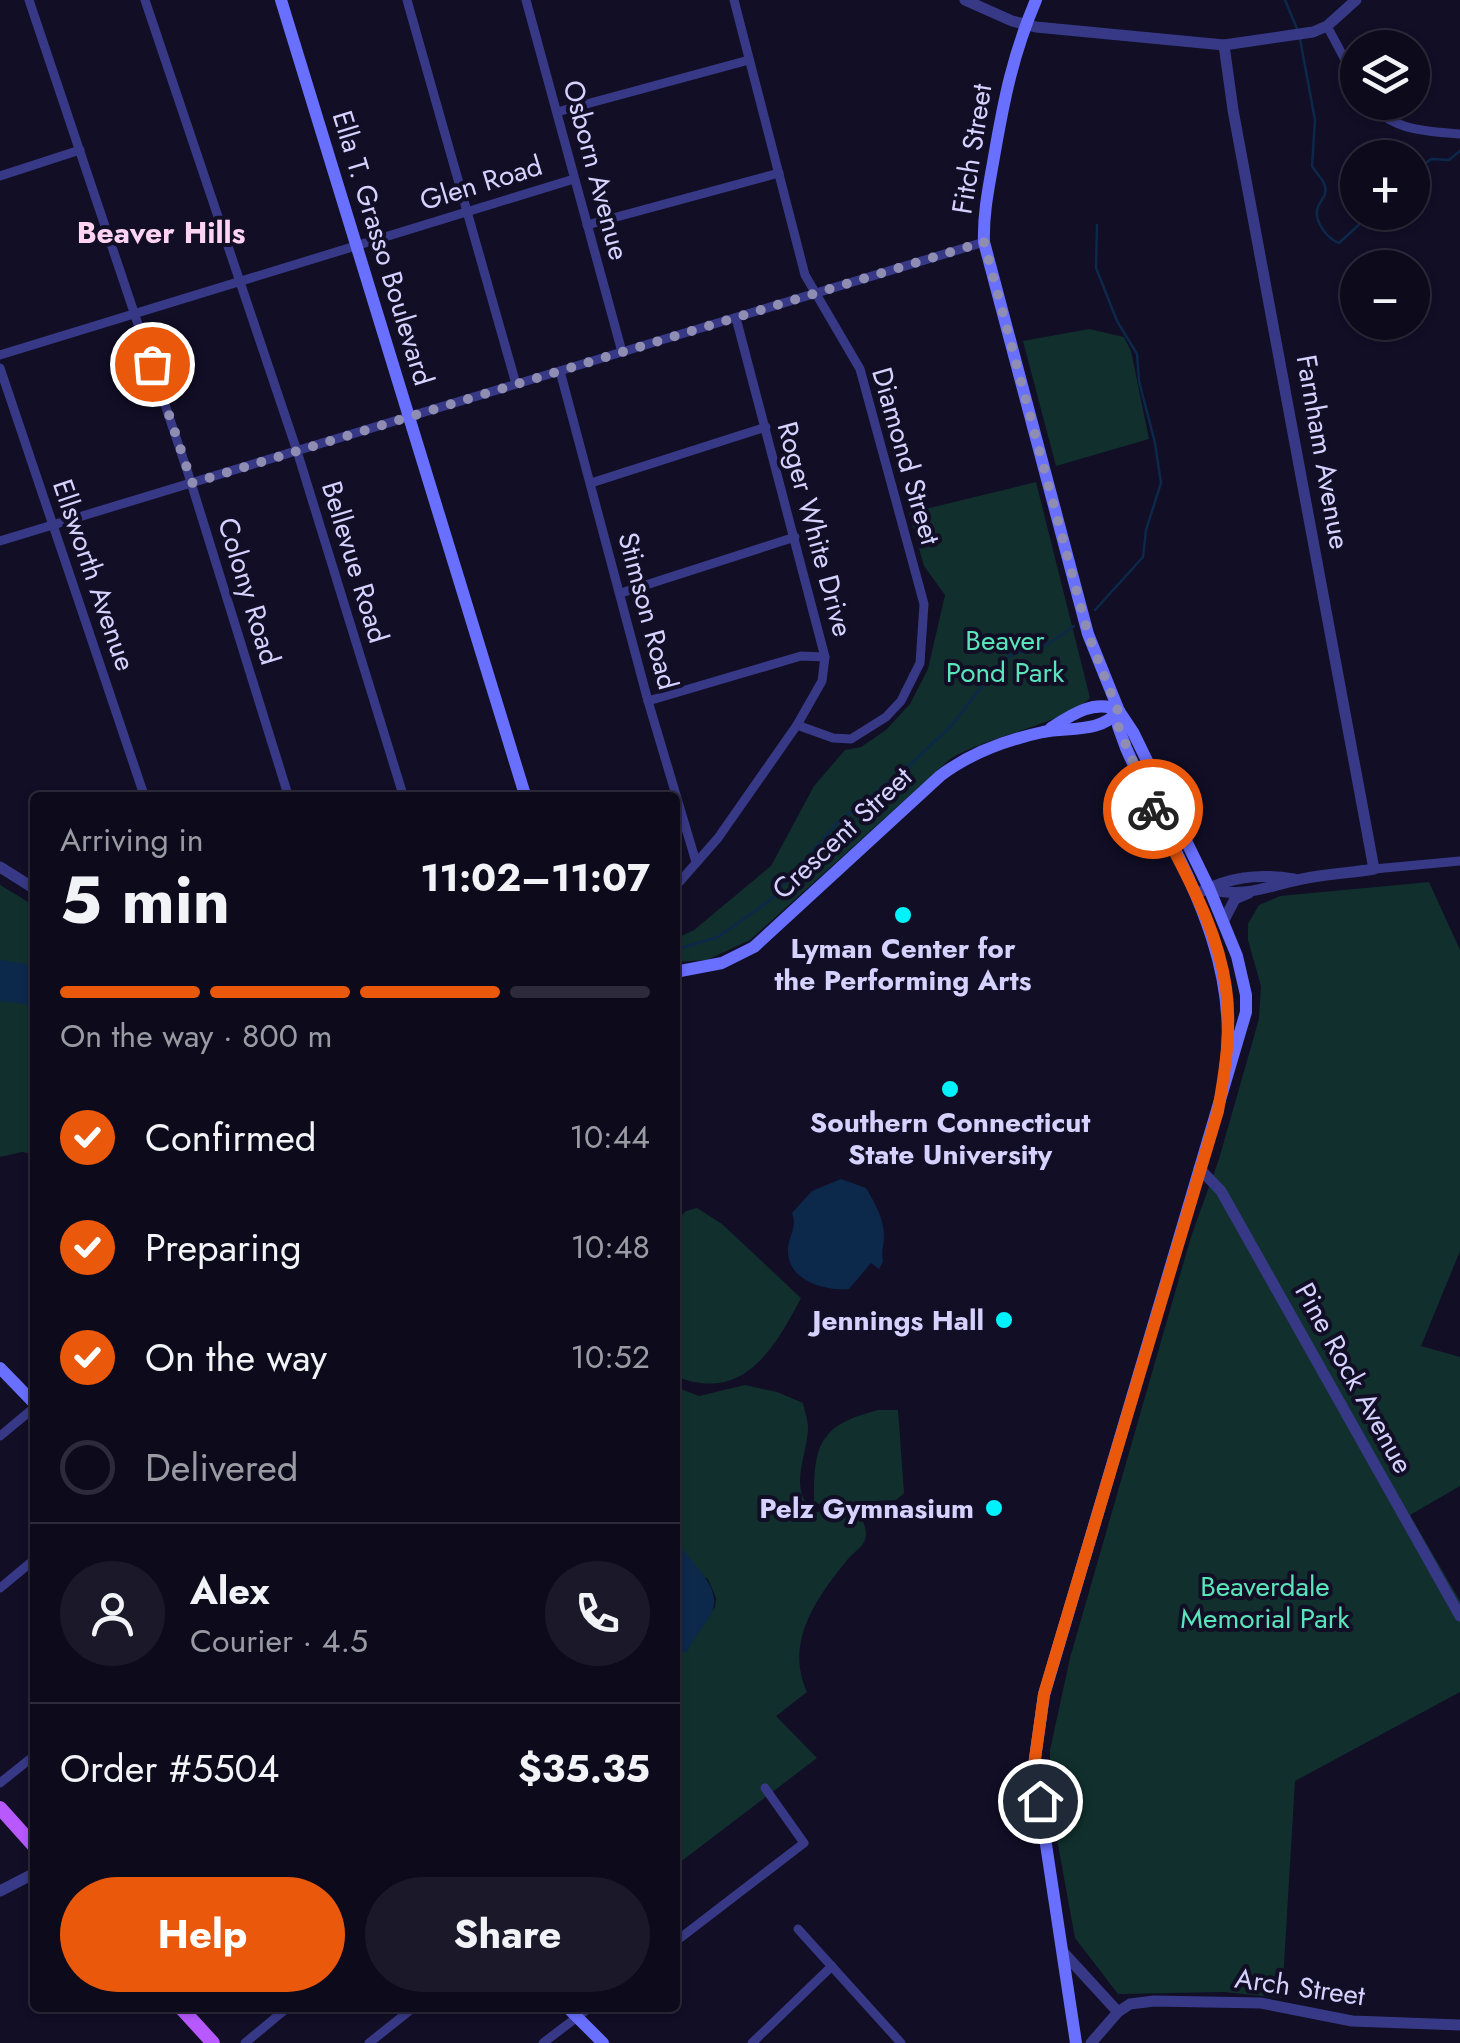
<!DOCTYPE html>
<html lang="en">
<head>
<meta charset="utf-8">
<style>
  body { margin:0; font-family:Jost,sans-serif; background:#1b1829; color:#f1f3f6; height:100vh; display:flex; flex-direction:column; font-size:38px; white-space:nowrap }
  * { box-sizing:border-box; margin:0 }
  p { font-size:32px; color:#9a9aa3 }
  .icon { flex:none; width:55px; height:55px; fill:none; stroke:currentColor; stroke-width:2; stroke-linecap:round; stroke-linejoin:round }
  .map { position:relative; flex:1; overflow:hidden }
  .panel { position:absolute; left:30px; top:792px; width:650px; height:1220px; display:flex; flex-direction:column; background:#0d0a1c; border-radius:10px; box-shadow:0 2px 8px #0004,0 0 0 2px #2d2b3b }
  .panel>* { flex:none }
  .controls { position:absolute; left:1340px; top:30px; display:grid; gap:20px }
  .controls a { display:grid; place-items:center; width:90px; height:90px; border-radius:50%; background:#0d0a1c; box-shadow:0 2px 8px #0004,0 0 0 2px #2d2b3b; font-size:50px }
  .pin { position:absolute; display:grid; place-items:center; width:85px; height:85px; color:#fff; margin:-42px; border:5px solid #fff; border-radius:50%; box-shadow:0 2px 10px #0007 }
  .courier { position:absolute; display:grid; place-items:center; width:100px; height:100px; margin:-50px; border:8px solid #ea580c; border-radius:50%; background:#fff; color:#222; box-shadow:0 2px 12px #0007 }
  .summary em { font-style:normal; font-weight:700 }
  .summary div { display:flex; flex-direction:column-reverse }
  .summary { display:flex; align-items:center; justify-content:space-between; height:170px; padding:0 30px }
  h1 { font-size:65px; font-weight:700; line-height:75px }
  .bar { display:grid; grid-template-columns:repeat(4,1fr); gap:15px 10px; align-content:center; height:120px; padding:0 30px }
  .bar i { height:12px; border-radius:8px; background:#2d2b3b }
  .bar .active { background:#ea580c }
  .bar p { grid-column:span 4 }
  .line { display:flex; align-items:center; gap:25px; padding:0 30px; border-top:2px solid #2d2b3b }
  .line div { flex:1 }
  .round { display:grid; place-items:center; flex:none; width:105px; height:105px; border-radius:52px; background:#1b1829 }
  ol { padding:0 30px; list-style:none }
  li { display:flex; align-items:center; gap:30px; height:110px }
  li p { margin-inline-start:auto }
  li .icon { padding:10px; border-radius:50%; background:#ea580c; color:#fff; stroke-width:4 }
  li:last-child { color:#9a9aa3 }
  li i { width:55px; height:55px; border:5px solid #2d2b3b; border-radius:50% }
  .button { display:flex; gap:20px; margin-top:auto; padding:20px 30px }
  .button a { flex:1; height:115px; border-radius:60px; background:#ea580c; color:#fff; font-size:40px; font-weight:700; line-height:115px; text-align:center }
  .button a+a { background:#1b1829; color:#f1f3f6 }
  .map>svg:first-child { display:block }
  .green { fill:#11302d }
  .water { fill:#0c284b }
  .lines { fill:none; stroke-linecap:round; stroke-linejoin:round }
  .stream { stroke:#0c284b; stroke-width:2.5 }
  .minor { stroke:#373986; stroke-width:9 }
  .tertiary { stroke:#373986; stroke-width:11 }
  .secondary { stroke:#696fff; stroke-width:12 }
  .primary { stroke:#b759ff; stroke-width:14 }
  .done { stroke:#908db3; stroke-width:10; stroke-dasharray:0 18 }
  .route { stroke:#ea580c; stroke-width:12 }
  .poi-dot { fill:#00f3fd; stroke:#110e26; stroke-width:4 }
  .labels { text-anchor:middle; dominant-baseline:central; stroke-width:8; stroke-linejoin:round; paint-order:stroke }
  .street-label { font-size:28px; fill:#d5d2ff; stroke:#110e26 }
  .park-label { font-size:28px; fill:#5ae4b9; stroke:#110e26 }
  .poi-label { font-size:28px; font-weight:bold; fill:#d5d2ff; stroke:#110e26 }
  .neighbourhood-label { font-size:30px; font-weight:bold; fill:#ffd4f2; stroke:#110e26 }
</style>
</head>
<body>
<div class="map">
<svg width="1460" height="2043" viewBox="0 0 1460 2043">
  <rect width="100%" height="100%" fill="#110e26"/>
  <g class="green">
    <path d="M1089,329l35,8 7,14 18,88 -93,27 -33,-125z"/>
    <path d="M1036,482l54,216c-24,25 -103,38 -140,61l-200,181 -43,20 -32,2v-23l19,-9 77,-64 43,-80 31,-36 16,-3 25,-17 24,-26 18,-35 17,-74 -21,-29 -15,-53z"/>
    <path d="M1429,882l31,68v301l-39,95 39,11v129l-50,29 50,86v91l-165,89 -13,217 -58,-6 -106,2 -43,-56 -25,-137v-51l20,-92 121,-421 28,-78 40,-140 2,-33 -13,-46v-16l11,-19 21,-9z"/>
    <path d="M0,885l35,21v248l-13,-2 -22,5z"/>
    <path d="M697,1208l25,16 79,74c-27,51 -58,106 -126,78v-154l11,-11z"/>
    <path d="M745,1385l32,7 26,11c1,7 5,16 5,24 0,29 -22,63 7,85l18,-2 29,9c3,8 6,15 2,23 -3,6 -11,11 -16,17 -31,38 -64,83 -41,133l-31,24 41,42 -142,108v-216l12,1 7,-16 21,-28 1,-9 -8,-19 -9,-5 -24,-33v-154l24,9z"/>
    <path d="M878,1410h20l6,83 -8,7 -82,4c-1,-59 5,-79 64,-94z"/>
  </g>
  <g class="water">
    <path d="M0,960l35,5v55l-9,-16 -26,-3z"/>
    <path d="M841,1179l25,9c9,15 18,31 18,48 0,10 -3,15 -1,25l-4,8 -8,-6 -22,26c-24,2 -60,-8 -61,-37 -1,-15 10,-23 4,-39l20,-22z"/>
    <path d="M675,1541c13,17 47,47 38,68 -6,16 -19,27 -26,43l-12,-2z"/>
  </g>
  <g class="lines">
    <g class="stream">
      <path d="M1285,0l13,31"/>
      <path d="M1300,39l15,81 -3,46c4,7 12,14 13,20 3,11 -6,14 -8,24 -2,13 11,29 22,33l34,-31"/>
      <path d="M1412,174l19,-15 18,1 11,-9"/>
      <path d="M1095,610l48,-53 3,-27 15,-47 -6,-40 -16,-62 -2,-27 -20,-33 -21,-53 1,-43"/>
      <path d="M675,950l43,-13 51,-36 68,-78 74,-59 40,-38 51,-65 9,-6 37,-11 26,-18"/>
    </g>
    <g class="minor">
      <path d="M29,0l159,473 101,325"/>
      <path d="M145,0l152,451 107,347"/>
      <path d="M407,0l109,384"/>
      <path d="M526,0l96,352"/>
      <path d="M734,0l71,275 55,94 64,235 -4,59 -19,38 -15,16 -35,22 -18,-1 -36,-13"/>
      <path d="M1327,26l31,58"/>
      <path d="M1369,102c23,29 56,29 91,32"/>
      <path d="M557,112l192,-52"/>
      <path d="M0,176l80,-26"/>
      <path d="M587,225l192,-52"/>
      <path d="M0,355l574,-176"/>
      <path d="M0,368l145,430"/>
      <path d="M560,371l88,330 48,161"/>
      <path d="M591,483l175,-56"/>
      <path d="M0,541l984,-299"/>
      <path d="M621,593l174,-56"/>
      <path d="M648,701l153,-45 24,1"/>
      <path d="M1374,869l86,-8"/>
      <path d="M675,887l43,-49 79,-113 25,-44 3,-24 -89,-339"/>
      <path d="M0,1436l35,-29"/>
      <path d="M0,1588l35,-29"/>
      <path d="M0,1783l35,-28"/>
      <path d="M798,1929l103,114"/>
      <path d="M675,1942l129,-99 -39,-55"/>
      <path d="M245,2043l42,-35"/>
      <path d="M369,2043l44,-35"/>
      <path d="M543,2043l46,-35"/>
      <path d="M752,2043l80,-77"/>
    </g>
    <g class="tertiary">
      <path d="M965,0l47,21 24,6 188,18 89,-13 14,-6 29,-26"/>
      <path d="M0,867l35,22"/>
      <path d="M1209,888c33,12 61,-3 93,-9 24,-5 48,-6 72,-10l-141,-759 -9,-65"/>
      <path d="M1196,894c33,-17 61,-21 98,-15"/>
      <path d="M1223,922l12,-23 14,-6"/>
      <path d="M1199,1168l22,23 239,425"/>
      <path d="M0,1891l35,-18"/>
      <path d="M1063,1952l55,60"/>
      <path d="M1091,2043l27,-31 12,-8 24,-3 107,2 91,18 108,4"/>
    </g>
    <g class="secondary">
      <path d="M281,0l245,798"/>
      <path d="M1036,0c-23,54 -32,99 -42,157 -5,29 -11,56 -10,85l104,392 31,77 14,21 76,156 28,68 9,39v17l-202,683 -10,70 42,278"/>
      <path d="M1119,711l-1,15 8,22c46,104 117,204 99,322"/>
      <path d="M1051,728c20,-13 45,-30 68,-17"/>
      <path d="M675,972l47,-9 32,-16 186,-171c30,-23 66,-36 103,-44 27,-5 57,1 76,-21"/>
      <path d="M0,1368l35,36"/>
      <path d="M568,2008l35,35"/>
    </g>
    <g class="primary">
      <path d="M0,1808l35,39"/>
      <path d="M181,2008l32,35"/>
    </g>
  </g>
  <g class="lines">
    <path class="done" d="M152,364l40,119 792,-241 104,392 30,77v15l35,83"/>
    <path class="route" d="M1040,1801l-6,-35 10,-72 174,-583c7,-40 14,-83 8,-123 -9,-65 -45,-121 -73,-179"/>
  </g>
  <g class="poi-dot">
    <circle cx="903" cy="915" r="10"/>
    <circle cx="950" cy="1089" r="10"/>
    <circle cx="1004" cy="1320" r="10"/>
    <circle cx="994" cy="1508" r="10"/>
  </g>
  <g class="labels">
    <g class="street-label">
      <text transform="translate(972 149) rotate(-81)">Fitch Street</text>
      <text transform="translate(596 170) rotate(75)">Osborn Avenue</text>
      <text transform="translate(481 183) rotate(-17)">Glen Road</text>
      <text transform="translate(383 248) rotate(73)">Ella T. Grasso Boulevard</text>
      <text transform="translate(1323 452) rotate(80)">Farnham Avenue</text>
      <text transform="translate(906 456) rotate(74)">Diamond Street</text>
      <text transform="translate(815 529) rotate(75)">Roger White Drive</text>
      <text transform="translate(355 562) rotate(73)">Bellevue Road</text>
      <text transform="translate(94 575) rotate(71)">Ellsworth Avenue</text>
      <text transform="translate(249 591) rotate(73)">Colony Road</text>
      <text transform="translate(648 611) rotate(75)">Stimson Road</text>
      <text transform="translate(842 833) rotate(-43)">Crescent Street</text>
      <text transform="translate(1354 1378) rotate(61)">Pine Rock Avenue</text>
      <text transform="translate(1300 1987) rotate(8)">Arch Street</text>
    </g>
    <g class="park-label">
      <text x="1005" y="640">Beaver<tspan x="1005" dy="32">Pond Park</tspan></text>
      <text x="1265" y="1586">Beaverdale<tspan x="1265" dy="32">Memorial Park</tspan></text>
    </g>
    <g class="poi-label">
      <text x="903" y="948">Lyman Center for<tspan x="903" dy="32">the Performing Arts</tspan></text>
      <text x="950" y="1122">Southern Connecticut<tspan x="950" dy="32">State University</tspan></text>
      <text x="984" y="1320" text-anchor="end">Jennings Hall</text>
      <text x="974" y="1508" text-anchor="end">Pelz Gymnasium</text>
    </g>
    <g class="neighbourhood-label">
      <text x="161" y="232">Beaver Hills</text>
    </g>
  </g>
</svg>
<div class="controls">
<a><svg class="icon" aria-label="layers" viewBox="0 0 24 24"><path d="M12 4l9 5-9 5-9-5zM3 14l9 5 9-5"/></svg></a>
<a>+</a>
<a>−</a>
</div>
<div class="pin" style="left:152px;top:364px;background:#ea580c"><svg class="icon" aria-label="bag" viewBox="0 0 24 24"><path d="M5 8h14l-1 12H6zM9 8a3 3 0 0 1 6 0"/></svg></div>
<div class="pin" style="left:1040px;top:1801px;background:#1f2937"><svg class="icon" aria-label="home" viewBox="0 0 24 24"><path d="M3 11l9-7 9 7M6 9v11h12V9"/></svg></div>
<div class="courier" style="left:1153px;top:809px"><svg class="icon" aria-label="bike" viewBox="0 0 24 24"><circle cx="6" cy="16" r="4"/><circle cx="18" cy="16" r="4"/><path d="M6 16l4-8h5l3 8M10 8l3 8H6M13 5h3"/></svg></div>
<section class="panel">
<div class="summary"><div><h1>5 min</h1><p>Arriving in</p></div><em>11:02–11:07</em></div>
<div class="bar"><i class="active"></i><i class="active"></i><i class="active"></i><i></i><p>On the way · 800 m</p></div>
<ol>
<li><svg class="icon" aria-label="check" viewBox="0 0 24 24"><path d="M5 12l5 5 9-10"/></svg>Confirmed<p>10:44</p></li>
<li><svg class="icon" aria-label="check" viewBox="0 0 24 24"><path d="M5 12l5 5 9-10"/></svg>Preparing<p>10:48</p></li>
<li><svg class="icon" aria-label="check" viewBox="0 0 24 24"><path d="M5 12l5 5 9-10"/></svg>On the way<p>10:52</p></li>
<li><i></i>Delivered</li>
</ol>
<div class="line" style="height:180px"><a class="round"><svg class="icon" aria-label="person" viewBox="0 0 24 24"><circle cx="12" cy="8" r="4"/><path d="M4 21q1-7 8-7t8 7"/></svg></a><div><b>Alex</b><p>Courier · 4.5</p></div><a class="round"><svg class="icon" aria-label="phone" viewBox="0 0 24 24"><path d="M5 4h4l2 5-3 2q2 4 5 5l2-3 5 2v4C11 20 4 13 5 4z"/></svg></a></div>
<div class="line" style="height:130px"><div>Order #5504</div><b>$35.35</b></div>
<div class="button"><a>Help</a><a>Share</a></div>
</section>
</div>
</body>
</html>
